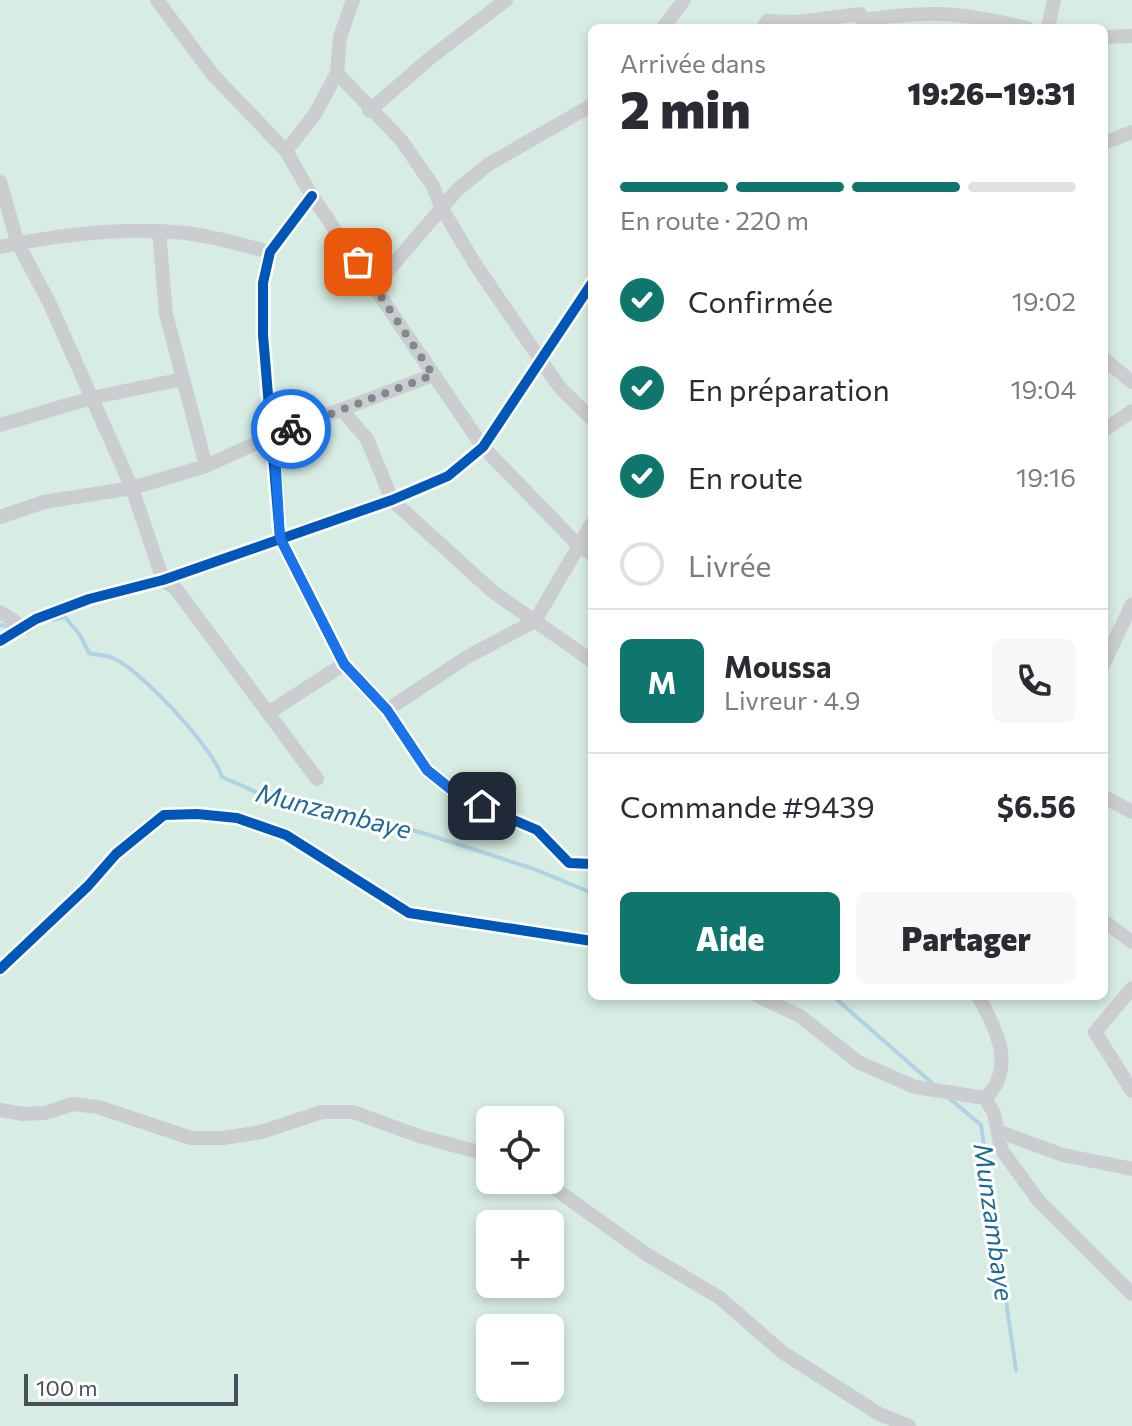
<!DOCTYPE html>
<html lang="fr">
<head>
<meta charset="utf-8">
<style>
  body { margin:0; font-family:Commissioner,sans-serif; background:#f7f7f7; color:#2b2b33; height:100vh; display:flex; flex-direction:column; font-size:30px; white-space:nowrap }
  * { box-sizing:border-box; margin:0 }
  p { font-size:26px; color:#7c7c81 }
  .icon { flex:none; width:44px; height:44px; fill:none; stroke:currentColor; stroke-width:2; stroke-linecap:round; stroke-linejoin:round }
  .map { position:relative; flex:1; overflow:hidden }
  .drawer { position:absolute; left:588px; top:24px; width:520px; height:976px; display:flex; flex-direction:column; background:#fff; border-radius:12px; box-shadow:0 4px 12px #0003 }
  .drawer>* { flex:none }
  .fabs { position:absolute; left:476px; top:1106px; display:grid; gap:16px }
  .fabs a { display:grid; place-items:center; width:88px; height:88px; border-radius:12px; background:#fff; box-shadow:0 4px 12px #0003; font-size:40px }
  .scale { position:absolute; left:24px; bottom:20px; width:214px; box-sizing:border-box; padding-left:8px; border:4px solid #494f59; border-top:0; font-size:22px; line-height:28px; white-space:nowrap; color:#494f59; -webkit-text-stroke:6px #fff; paint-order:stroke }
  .pin { position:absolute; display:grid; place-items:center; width:68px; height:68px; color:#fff; margin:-34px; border-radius:16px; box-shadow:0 4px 12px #0006 }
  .courier { position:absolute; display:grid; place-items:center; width:80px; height:80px; margin:-40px; border:6px solid #1a73e8; border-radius:50%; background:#fff; color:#222; box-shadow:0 2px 10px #0007 }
  .headline em { font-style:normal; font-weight:800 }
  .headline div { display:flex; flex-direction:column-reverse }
  .headline { display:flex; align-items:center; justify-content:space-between; height:136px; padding:0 32px }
  h1 { font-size:52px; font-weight:800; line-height:60px }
  .bar { display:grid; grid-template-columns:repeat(4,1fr); gap:12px 8px; align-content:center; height:96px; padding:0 32px }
  .bar i { height:10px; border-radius:6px; background:#e1e1e2 }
  .bar .on { background:#0f766e }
  .bar p { grid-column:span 4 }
  .line { display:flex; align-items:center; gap:20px; padding:0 32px; border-top:2px solid #e1e1e2 }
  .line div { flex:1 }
  .round { display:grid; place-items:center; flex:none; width:84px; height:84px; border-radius:12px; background:#f7f7f7 }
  ol { padding:0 32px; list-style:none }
  li { display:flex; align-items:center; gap:24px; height:88px }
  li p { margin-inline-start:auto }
  li .icon { padding:8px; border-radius:50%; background:#0f766e; color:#fff; stroke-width:4 }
  li:last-child { color:#7c7c81 }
  li i { width:44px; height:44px; border:4px solid #e1e1e2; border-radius:50% }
  .primary-button { display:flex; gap:16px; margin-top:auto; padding:16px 32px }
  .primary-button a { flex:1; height:92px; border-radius:12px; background:#0f766e; color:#fff; font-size:32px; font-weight:800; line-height:92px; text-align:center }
  .primary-button a+a { background:#f7f7f7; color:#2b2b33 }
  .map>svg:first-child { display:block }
  .green { fill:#d7ece2; fill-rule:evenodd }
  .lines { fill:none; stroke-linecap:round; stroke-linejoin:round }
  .stream { stroke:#b0d2e5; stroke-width:4 }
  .minor { stroke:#cbcdd0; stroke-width:14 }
  .cycleway-casing { stroke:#fff; stroke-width:15 }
  .cycleway { stroke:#0057b8; stroke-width:10 }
  .done { stroke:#83878e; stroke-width:8; stroke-dasharray:0 14.4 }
  .route { stroke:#1a73e8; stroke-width:10 }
  .labels { text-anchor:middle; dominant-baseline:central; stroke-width:6; stroke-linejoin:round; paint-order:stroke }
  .water-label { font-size:26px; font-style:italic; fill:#1e6a97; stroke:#fff }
</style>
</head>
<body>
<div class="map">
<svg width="1132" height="1426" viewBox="0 0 1132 1426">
  <rect width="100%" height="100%" fill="#f0efef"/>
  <path class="green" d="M0,0h1132v1426h-1132zM592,28h512v968h-512zM490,1120h60v60h-60zM490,1224h60v60h-60zM490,1328h60v60h-60z"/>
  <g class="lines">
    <g class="stream">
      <path d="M53,620l12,-3 15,18 9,18c7,2 17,2 24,5 27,11 102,92 109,119l50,22 49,8 102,26 111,36 58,24"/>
      <path d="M0,625l14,2"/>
      <path d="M833,996l100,88"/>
      <path d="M949,1098l32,27 35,245"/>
    </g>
    <g class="minor">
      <path d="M157,0l56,75 73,76 26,45 171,251 95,98 14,9"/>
      <path d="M862,20c69,-10 98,-8 165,8"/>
      <path d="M663,28l21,-28"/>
      <path d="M763,28l4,-7 31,1 62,-8"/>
      <path d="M1048,28l6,-28"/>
      <path d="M1104,37l28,-1"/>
      <path d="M337,73l64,67 32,46 8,21 34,57 67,98 19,27 31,30"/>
      <path d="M369,111l60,-52 77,-59"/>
      <path d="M1104,143l28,-11"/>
      <path d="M286,151l29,-37 22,-41 3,-36 13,-37"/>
      <path d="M0,182l18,62 31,58 83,186 31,92 13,9 141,190"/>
      <path d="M312,196l-42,56 -7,31v52l17,203 64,126 43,46 40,60 35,28 75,32 32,33 23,1"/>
      <path d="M159,231l7,83 40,152"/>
      <path d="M0,247c58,-12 126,-20 185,-14 29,3 57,12 85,19"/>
      <path d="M374,287l84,-98 31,-25 103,-59"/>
      <path d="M1104,359l28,23"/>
      <path d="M342,410l25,29 25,61 100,91 100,70"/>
      <path d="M0,425l91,-27 92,-19"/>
      <path d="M1104,430l28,-19"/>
      <path d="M0,517l44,-15 88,-14 74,-22 68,-31 159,-60"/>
      <path d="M0,612l25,16"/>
      <path d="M0,641l36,-22 53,-20 74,-19 229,-80 56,-24 35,-29 109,-164"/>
      <path d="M1104,663l28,-59"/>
      <path d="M387,710l80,-53 68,-36 57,-98"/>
      <path d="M268,713l76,-49"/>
      <path d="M1104,797l28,15"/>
      <path d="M1104,921l28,21"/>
      <path d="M0,969l88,-83 28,-32 48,-39 33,-1 40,4 49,17 123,78 183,28"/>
      <path d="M1132,988l-37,44 37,59"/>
      <path d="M758,996l42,20 58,46 57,25 70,11"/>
      <path d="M978,996c18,32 39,72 7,102"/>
      <path d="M985,1098l9,15 7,36 37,51 94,94"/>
      <path d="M0,1110l23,4 22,-1 28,-9 25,3 93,31h32l38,-6 61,-20h31l66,24 71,19"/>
      <path d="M1000,1132l63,23 69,14"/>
      <path d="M543,1180l103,74 74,44 62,54 97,62 30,12"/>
    </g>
    <defs>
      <g id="cycleway">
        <path d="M312,196l-42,56 -7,31v52l17,203 64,126 43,46 40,60 35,28 75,32 32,33 23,1"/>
        <path d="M0,641l36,-22 53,-20 74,-19 229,-80 56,-24 35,-29 109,-164"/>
        <path d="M0,969l88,-83 28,-32 48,-39 33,-1 40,4 49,17 123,78 183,28"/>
      </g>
    </defs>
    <use href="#cycleway" class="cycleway-casing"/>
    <use href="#cycleway" class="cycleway"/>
  </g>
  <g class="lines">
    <path class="done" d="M291,429l142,-54 -75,-113"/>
    <path class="route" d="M291,429l-17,6 6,103 64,126 43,46 40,60 35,28 20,8"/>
  </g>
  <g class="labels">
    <g class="water-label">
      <text transform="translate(334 810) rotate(14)">Munzambaye</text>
      <text transform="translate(995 1222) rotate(82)">Munzambaye</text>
    </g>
  </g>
</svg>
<div class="fabs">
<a><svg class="icon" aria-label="locate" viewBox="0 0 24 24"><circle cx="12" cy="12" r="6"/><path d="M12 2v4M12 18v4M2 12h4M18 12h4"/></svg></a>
<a>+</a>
<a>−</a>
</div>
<div class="scale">100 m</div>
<div class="pin" style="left:358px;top:262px;background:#ea580c"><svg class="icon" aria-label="bag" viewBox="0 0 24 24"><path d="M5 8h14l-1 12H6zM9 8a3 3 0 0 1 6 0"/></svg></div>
<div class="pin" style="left:482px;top:806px;background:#1f2937"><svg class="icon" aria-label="home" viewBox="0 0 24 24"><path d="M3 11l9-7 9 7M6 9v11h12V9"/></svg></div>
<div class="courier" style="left:291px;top:429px"><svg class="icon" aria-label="bike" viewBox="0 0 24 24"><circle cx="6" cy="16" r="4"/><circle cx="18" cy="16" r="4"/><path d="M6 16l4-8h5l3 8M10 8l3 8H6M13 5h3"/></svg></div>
<section class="drawer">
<div class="headline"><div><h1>2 min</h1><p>Arrivée dans</p></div><em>19:26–19:31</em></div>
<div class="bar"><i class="on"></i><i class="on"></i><i class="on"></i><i></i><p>En route · 220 m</p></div>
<ol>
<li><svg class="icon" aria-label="check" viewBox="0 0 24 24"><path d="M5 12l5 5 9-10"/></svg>Confirmée<p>19:02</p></li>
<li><svg class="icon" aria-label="check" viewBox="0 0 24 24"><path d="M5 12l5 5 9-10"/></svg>En préparation<p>19:04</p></li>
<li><svg class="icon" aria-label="check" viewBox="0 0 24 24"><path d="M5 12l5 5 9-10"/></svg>En route<p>19:16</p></li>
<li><i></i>Livrée</li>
</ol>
<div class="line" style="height:144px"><b class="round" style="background:#0f766e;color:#fff">M</b><div><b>Moussa</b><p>Livreur · 4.9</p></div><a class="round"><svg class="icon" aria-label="phone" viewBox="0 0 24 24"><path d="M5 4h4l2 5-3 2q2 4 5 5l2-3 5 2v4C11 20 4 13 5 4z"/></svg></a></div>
<div class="line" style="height:104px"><div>Commande #9439</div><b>$6.56</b></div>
<div class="primary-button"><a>Aide</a><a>Partager</a></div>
</section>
</div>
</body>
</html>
